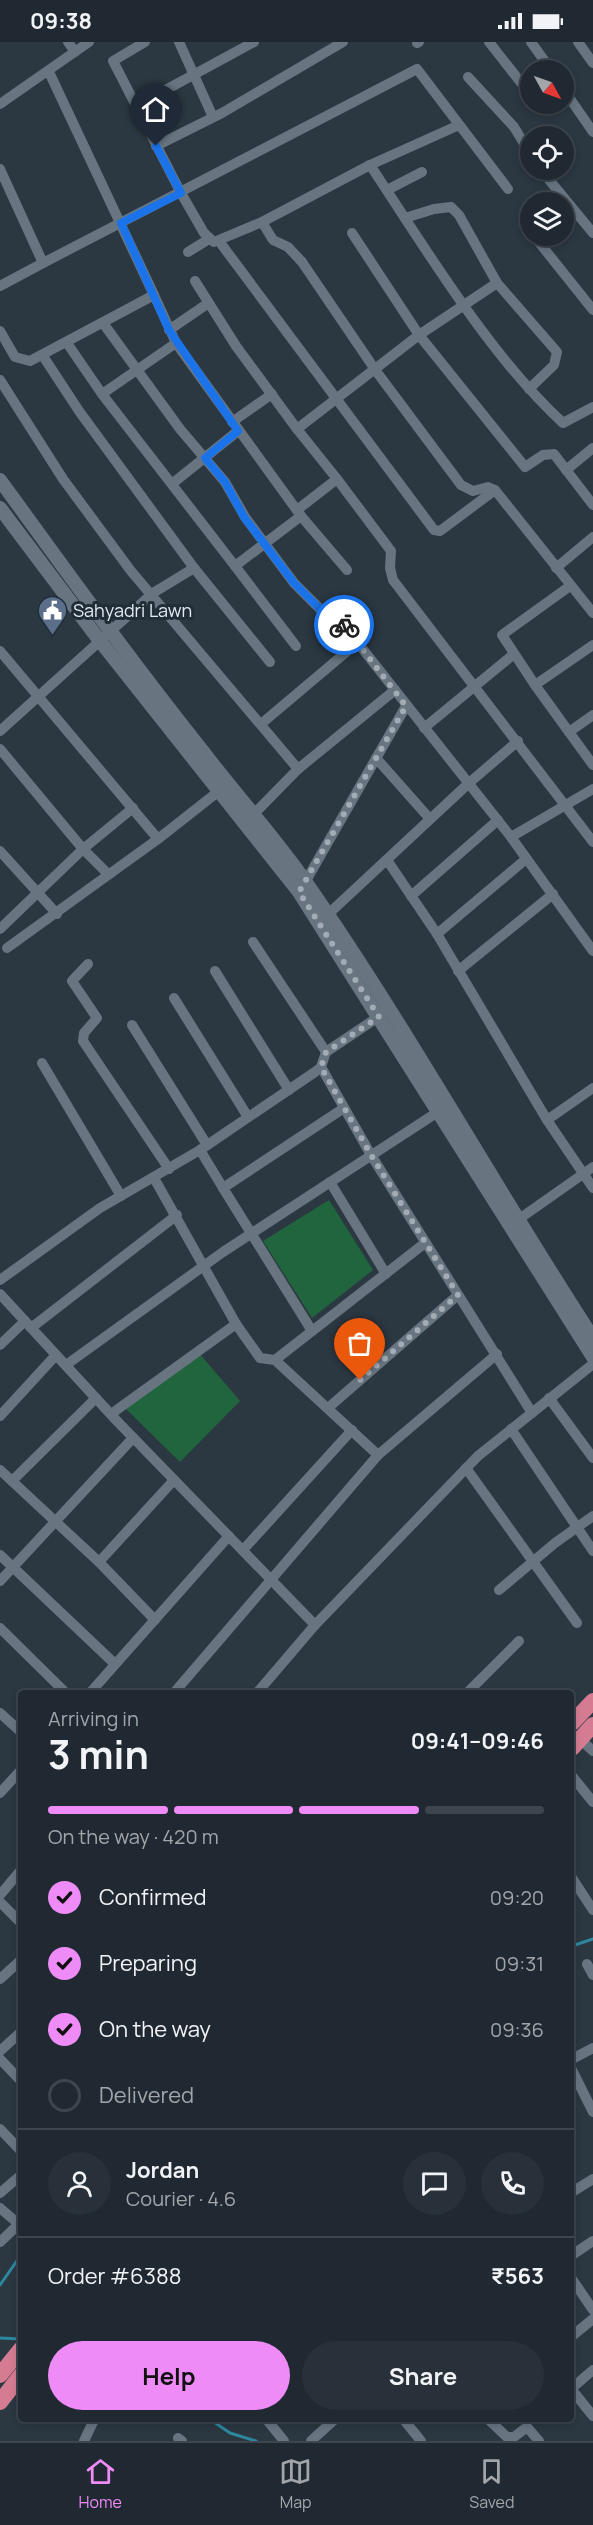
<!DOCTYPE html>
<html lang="en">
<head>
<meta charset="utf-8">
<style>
  body { margin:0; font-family:Manrope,sans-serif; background:#283139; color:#f1f3f6; height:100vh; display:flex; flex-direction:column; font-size:22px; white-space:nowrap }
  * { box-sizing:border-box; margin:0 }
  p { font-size:20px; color:#a2a6ab }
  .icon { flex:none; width:33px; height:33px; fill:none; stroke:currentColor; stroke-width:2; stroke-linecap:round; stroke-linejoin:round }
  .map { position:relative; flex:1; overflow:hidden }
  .panel { position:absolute; left:18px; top:1648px; width:556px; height:732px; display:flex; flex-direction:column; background:#202931; border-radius:6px; box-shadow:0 3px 9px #0003,0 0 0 2px #3d454d }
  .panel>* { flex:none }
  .needle { width:39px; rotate:130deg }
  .controls { position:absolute; left:520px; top:18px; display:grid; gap:12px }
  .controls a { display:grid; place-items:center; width:54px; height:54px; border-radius:50%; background:#202931; box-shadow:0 3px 9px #0003,0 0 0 2px #3d454d; font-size:30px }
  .pin { position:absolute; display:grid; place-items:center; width:51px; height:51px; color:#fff; margin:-62px -26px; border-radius:50% 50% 50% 0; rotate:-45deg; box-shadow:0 0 6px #0007 }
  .pin .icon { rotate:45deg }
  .courier { position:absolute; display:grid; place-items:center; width:60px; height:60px; margin:-30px; border:4px solid #1a73e8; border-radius:50%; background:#fff; color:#222; box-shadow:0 2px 8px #0007 }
  .head em { font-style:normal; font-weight:700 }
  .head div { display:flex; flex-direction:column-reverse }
  .head { display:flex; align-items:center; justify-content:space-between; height:102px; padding:0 30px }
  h1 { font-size:39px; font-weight:700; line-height:45px }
  .bar { display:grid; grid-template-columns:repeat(4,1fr); gap:9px 6px; align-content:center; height:72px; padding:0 30px }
  .bar i { height:8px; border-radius:4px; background:#3d454d }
  .bar .on { background:#ef8bf7 }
  .bar p { grid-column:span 4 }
  .line { display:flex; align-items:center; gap:15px; padding:0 30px; border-top:2px solid #3d454d }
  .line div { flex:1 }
  .round { display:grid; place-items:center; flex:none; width:63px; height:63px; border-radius:32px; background:#283139 }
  ol { padding:0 30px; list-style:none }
  li { display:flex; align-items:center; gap:18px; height:66px }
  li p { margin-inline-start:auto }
  li .icon { padding:6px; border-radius:50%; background:#ef8bf7; color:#111; stroke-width:4 }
  li:last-child { color:#a2a6ab }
  li i { width:33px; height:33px; border:3px solid #3d454d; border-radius:50% }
  .cta { display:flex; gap:12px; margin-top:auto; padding:12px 30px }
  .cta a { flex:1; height:69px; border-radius:36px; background:#ef8bf7; color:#111; font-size:24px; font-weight:700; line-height:69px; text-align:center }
  .cta a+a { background:#283139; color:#f1f3f6 }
  .status { display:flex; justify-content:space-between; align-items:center; height:42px; padding:0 30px; background:#202931; direction:ltr }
  .status svg { height:16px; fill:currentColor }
  .tabs { display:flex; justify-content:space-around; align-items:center; height:84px; border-top:2px solid #3d454d; background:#202931; font-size:16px; color:#a2a6ab }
  .tabs a { display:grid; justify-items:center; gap:3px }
  .tabs .on { color:#ef8bf7 }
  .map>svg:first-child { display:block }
  .green { fill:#20653e }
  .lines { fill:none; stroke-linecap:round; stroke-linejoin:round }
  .stream { stroke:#2d879f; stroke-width:3 }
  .minor { stroke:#687581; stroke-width:10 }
  .tertiary { stroke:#687581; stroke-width:14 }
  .trunk { stroke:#d57c92; stroke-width:16 }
  .done { stroke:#a3acb4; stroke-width:6; stroke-dasharray:0 10.8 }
  .route { stroke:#1a73e8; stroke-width:8 }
  .labels { text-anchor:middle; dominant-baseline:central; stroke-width:6; stroke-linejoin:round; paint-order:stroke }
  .poi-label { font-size:18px; fill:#e4ebf2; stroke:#212d37; text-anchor:start }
</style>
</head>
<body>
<div class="status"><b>09:38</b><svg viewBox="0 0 49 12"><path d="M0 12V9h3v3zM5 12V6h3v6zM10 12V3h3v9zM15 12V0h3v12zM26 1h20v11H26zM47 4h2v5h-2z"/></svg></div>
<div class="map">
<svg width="593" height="2399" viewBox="0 0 593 2399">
  <rect width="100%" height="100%" fill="#2b3741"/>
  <g class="green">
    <path d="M329,1158l44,70 -61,48 -49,-77z"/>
    <path d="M199,1311l41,48 -60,61 -54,-53z"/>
  </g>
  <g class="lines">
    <g class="stream">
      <path d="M572,1904l21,-7"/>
      <path d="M0,2243l21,-30"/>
      <path d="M0,2296l21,1"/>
      <path d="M211,2378l19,13 26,8"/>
    </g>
    <g class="minor">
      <path d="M68,0l7,10"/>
      <path d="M145,0l-32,19 68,132 23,40 10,9 48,-20 108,-57 89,-40"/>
      <path d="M179,0l34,75"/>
      <path d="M489,0l33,42"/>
      <path d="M531,0l20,28"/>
      <path d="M578,0l15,21"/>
      <path d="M417,1l2,-1"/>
      <path d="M468,35l46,50 17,28"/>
      <path d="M564,48l29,42"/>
      <path d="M0,62l89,-62"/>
      <path d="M136,64l118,-64"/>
      <path d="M156,104l66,-33 121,-71"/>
      <path d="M370,123c56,84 119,190 193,258l30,-16"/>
      <path d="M0,127l43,94 374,-194 91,120"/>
      <path d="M541,128l52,63"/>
      <path d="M387,148l35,-18"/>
      <path d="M405,176l29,-9 17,-2 8,8 38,68 60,69 -3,13 -25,24"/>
      <path d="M262,180l11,18 15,7 14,15 74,109 85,114 12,6 15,-4 7,3 98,123"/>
      <path d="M352,191l67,102 106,132 18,-12 11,-1 39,51"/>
      <path d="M534,194l59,74"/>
      <path d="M219,199l215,289 6,1 55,-41"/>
      <path d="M188,210l21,-13"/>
      <path d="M195,239l41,65 61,83"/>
      <path d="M0,244l43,-23"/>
      <path d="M154,253l22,48 125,173 46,54"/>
      <path d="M103,281l77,106 45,53 20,35 49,66 27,27 18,9 172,218 82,114"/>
      <path d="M169,288l38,-26"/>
      <path d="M0,289l15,26 15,4 124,-66 -105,-223"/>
      <path d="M67,301l35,51 133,172 66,-50"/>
      <path d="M0,338l63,99 68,92 167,198"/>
      <path d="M102,352l74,-51"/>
      <path d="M232,380l40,-28"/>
      <path d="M566,428l27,-22"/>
      <path d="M337,437l-40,-50 122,-94 78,-52"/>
      <path d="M173,441l65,-52"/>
      <path d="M297,468l40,-31 54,72 -1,17 3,12 200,262"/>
      <path d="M235,524l61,80"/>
      <path d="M194,526l76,94"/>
      <path d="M556,526l37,-31"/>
      <path d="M593,603l-58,40 34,47 24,-17"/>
      <path d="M0,609l158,188 61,-48"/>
      <path d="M535,643l-33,-50 68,-49"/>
      <path d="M261,682l96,-81"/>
      <path d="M424,686l90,-74"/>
      <path d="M0,689l153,-138 41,-25 -115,-157 -36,-55"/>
      <path d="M569,690l24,33"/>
      <path d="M0,707l83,100 25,25"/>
      <path d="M376,716l54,61"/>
      <path d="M255,771l43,-44 97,-79"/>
      <path d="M511,795l82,-48"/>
      <path d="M0,809l57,63"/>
      <path d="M387,818l50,74 110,186 46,68"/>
      <path d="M303,844l103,-180"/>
      <path d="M411,854l87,-76"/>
      <path d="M323,877l146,-136 49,-42"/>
      <path d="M0,887l83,-80 50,-41"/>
      <path d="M437,892l89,-75"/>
      <path d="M253,900l73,110"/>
      <path d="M7,906l151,-109"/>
      <path d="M88,922l-16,17 25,37 -13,15 -1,8 86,128"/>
      <path d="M215,929l74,119"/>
      <path d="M458,929l95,-77"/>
      <path d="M174,956l74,119"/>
      <path d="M132,983l75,120"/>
      <path d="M42,1021l79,133"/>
      <path d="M321,1025l50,88 161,258"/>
      <path d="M547,1078l46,-32"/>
      <path d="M200,1108l23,38"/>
      <path d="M154,1136l82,146"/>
      <path d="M330,1140l56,92"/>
      <path d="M512,1182l81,-57"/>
      <path d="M0,1238l100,-72 100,-58 115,-78 6,-5 5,-15 58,-39"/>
      <path d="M0,1252l116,126 199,205 163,-169 115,-92"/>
      <path d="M31,1286l146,-113"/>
      <path d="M312,1289l-89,-143 121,-80"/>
      <path d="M0,1303l25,-24"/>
      <path d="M275,1318l150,-117"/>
      <path d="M66,1323l157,-113 221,-144"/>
      <path d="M549,1356l44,60"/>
      <path d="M328,1366l130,-113"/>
      <path d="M111,1372l125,-90 24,34 15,2 103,95"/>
      <path d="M0,1374l56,-61"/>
      <path d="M511,1387l82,122"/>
      <path d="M466,1426l111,155"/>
      <path d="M0,1428l99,92 56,58"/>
      <path d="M12,1439l84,-83"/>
      <path d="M243,1508l109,-120"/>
      <path d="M0,1513l115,109"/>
      <path d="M99,1520l75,-82"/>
      <path d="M0,1539l133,-143"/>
      <path d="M499,1548l56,-47 38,-27"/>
      <path d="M0,1586l67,66"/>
      <path d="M89,1652l140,-158"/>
      <path d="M173,1652l205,-239 119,-101"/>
      <path d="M256,1652l59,-69"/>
      <path d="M466,1652l53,-53"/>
      <path d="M0,1671l21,19"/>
      <path d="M580,1697l13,12"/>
      <path d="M572,1734l21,26"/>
      <path d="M0,1751l21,-23"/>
      <path d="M572,1836l21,32"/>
      <path d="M0,1853l21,-25"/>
      <path d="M0,1860l21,21"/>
      <path d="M587,1922l6,11"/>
      <path d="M0,1937l21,-19"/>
      <path d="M0,2009l21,-19"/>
      <path d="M0,2017l21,22"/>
      <path d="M572,2017l21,-11"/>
      <path d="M572,2028l21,42"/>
      <path d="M0,2087l21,22"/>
      <path d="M572,2150l21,-13"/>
      <path d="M0,2151l21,-18"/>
      <path d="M0,2166l21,18"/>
      <path d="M0,2200l19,-18"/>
      <path d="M572,2213l21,-14"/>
      <path d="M572,2237l21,31"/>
      <path d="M572,2294l21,-17"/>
      <path d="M572,2346l21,-18"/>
      <path d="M572,2348l21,26"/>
      <path d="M267,2378l17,21"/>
      <path d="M404,2378l17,21"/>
      <path d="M489,2378l18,17h7l13,-10 12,14"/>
      <path d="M178,2396l4,3"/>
      <path d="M84,2399l10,-21"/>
      <path d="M311,2399l23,-21"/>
    </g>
    <g class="tertiary">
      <path d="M0,438c66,91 131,181 201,269 34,45 72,86 104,132 103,148 190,307 288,457"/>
      <path d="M0,466l100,133 199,251 294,465"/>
    </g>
    <g class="trunk">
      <path d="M572,1681l21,-22"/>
      <path d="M572,1706l21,-23"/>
      <path d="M0,2333l21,-26"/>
      <path d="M0,2360l21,-27"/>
    </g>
  </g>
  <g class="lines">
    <path class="done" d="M344,583l62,81 -107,186 80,125 -53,35 -5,15 50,88 87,140 -98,85"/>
    <path class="route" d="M156,104l25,47 -60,30 48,107 69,101 -33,27 20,24 19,35 50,66 27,27 18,9 5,6"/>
  </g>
  <defs>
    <symbol id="civic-pin" viewBox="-11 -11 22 30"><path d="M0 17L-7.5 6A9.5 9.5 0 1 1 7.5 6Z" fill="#5c6f8a" stroke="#212d37"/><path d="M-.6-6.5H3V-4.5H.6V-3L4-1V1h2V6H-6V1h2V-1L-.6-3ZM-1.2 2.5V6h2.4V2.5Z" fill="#fff"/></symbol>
  </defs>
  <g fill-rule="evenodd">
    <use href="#civic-pin" x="36" y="552" width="33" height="45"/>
  </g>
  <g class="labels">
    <g class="poi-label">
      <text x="73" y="568">Sahyadri Lawn</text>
    </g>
  </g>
</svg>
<div class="controls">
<a><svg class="needle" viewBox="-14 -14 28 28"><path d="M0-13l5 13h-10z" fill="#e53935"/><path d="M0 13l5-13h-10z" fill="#a2a6ab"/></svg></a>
<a><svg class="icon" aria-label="locate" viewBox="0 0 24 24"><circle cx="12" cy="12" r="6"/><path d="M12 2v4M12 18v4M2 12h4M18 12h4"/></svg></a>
<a><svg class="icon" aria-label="layers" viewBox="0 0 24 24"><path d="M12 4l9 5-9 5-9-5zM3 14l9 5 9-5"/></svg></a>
</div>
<div class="pin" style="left:360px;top:1338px;background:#ea580c"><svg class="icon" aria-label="bag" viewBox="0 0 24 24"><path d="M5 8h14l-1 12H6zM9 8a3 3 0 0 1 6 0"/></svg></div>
<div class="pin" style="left:156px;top:104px;background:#1f2937"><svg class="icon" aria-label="home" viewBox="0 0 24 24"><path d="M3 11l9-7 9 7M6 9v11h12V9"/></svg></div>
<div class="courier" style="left:344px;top:583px"><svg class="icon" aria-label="bike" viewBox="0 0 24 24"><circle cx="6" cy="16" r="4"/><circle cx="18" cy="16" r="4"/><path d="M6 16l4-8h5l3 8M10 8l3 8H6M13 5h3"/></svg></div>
<section class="panel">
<div class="head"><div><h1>3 min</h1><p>Arriving in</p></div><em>09:41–09:46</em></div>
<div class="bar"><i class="on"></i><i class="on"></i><i class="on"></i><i></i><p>On the way · 420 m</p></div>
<ol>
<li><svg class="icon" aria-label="check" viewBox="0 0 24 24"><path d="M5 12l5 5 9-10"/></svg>Confirmed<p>09:20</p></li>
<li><svg class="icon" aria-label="check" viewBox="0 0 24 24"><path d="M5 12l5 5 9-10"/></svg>Preparing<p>09:31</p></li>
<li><svg class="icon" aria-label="check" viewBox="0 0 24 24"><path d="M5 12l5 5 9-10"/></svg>On the way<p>09:36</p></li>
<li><i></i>Delivered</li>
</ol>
<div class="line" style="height:108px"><a class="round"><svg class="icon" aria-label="person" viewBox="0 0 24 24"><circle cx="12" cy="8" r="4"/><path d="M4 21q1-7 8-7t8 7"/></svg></a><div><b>Jordan</b><p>Courier · 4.6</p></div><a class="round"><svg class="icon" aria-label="chat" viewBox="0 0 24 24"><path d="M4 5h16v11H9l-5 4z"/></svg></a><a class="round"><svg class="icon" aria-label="phone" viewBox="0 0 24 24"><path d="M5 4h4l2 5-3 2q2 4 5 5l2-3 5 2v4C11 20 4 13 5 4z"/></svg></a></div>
<div class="line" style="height:78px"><div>Order #6388</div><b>₹563</b></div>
<div class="cta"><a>Help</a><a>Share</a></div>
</section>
</div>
<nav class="tabs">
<a class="on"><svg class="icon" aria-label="home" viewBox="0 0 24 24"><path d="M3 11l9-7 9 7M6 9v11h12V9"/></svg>Home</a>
<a><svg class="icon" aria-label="map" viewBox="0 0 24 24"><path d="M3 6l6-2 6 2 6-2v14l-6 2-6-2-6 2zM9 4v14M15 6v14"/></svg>Map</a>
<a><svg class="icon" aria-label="saved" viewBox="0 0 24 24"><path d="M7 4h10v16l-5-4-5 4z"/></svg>Saved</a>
</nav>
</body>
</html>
